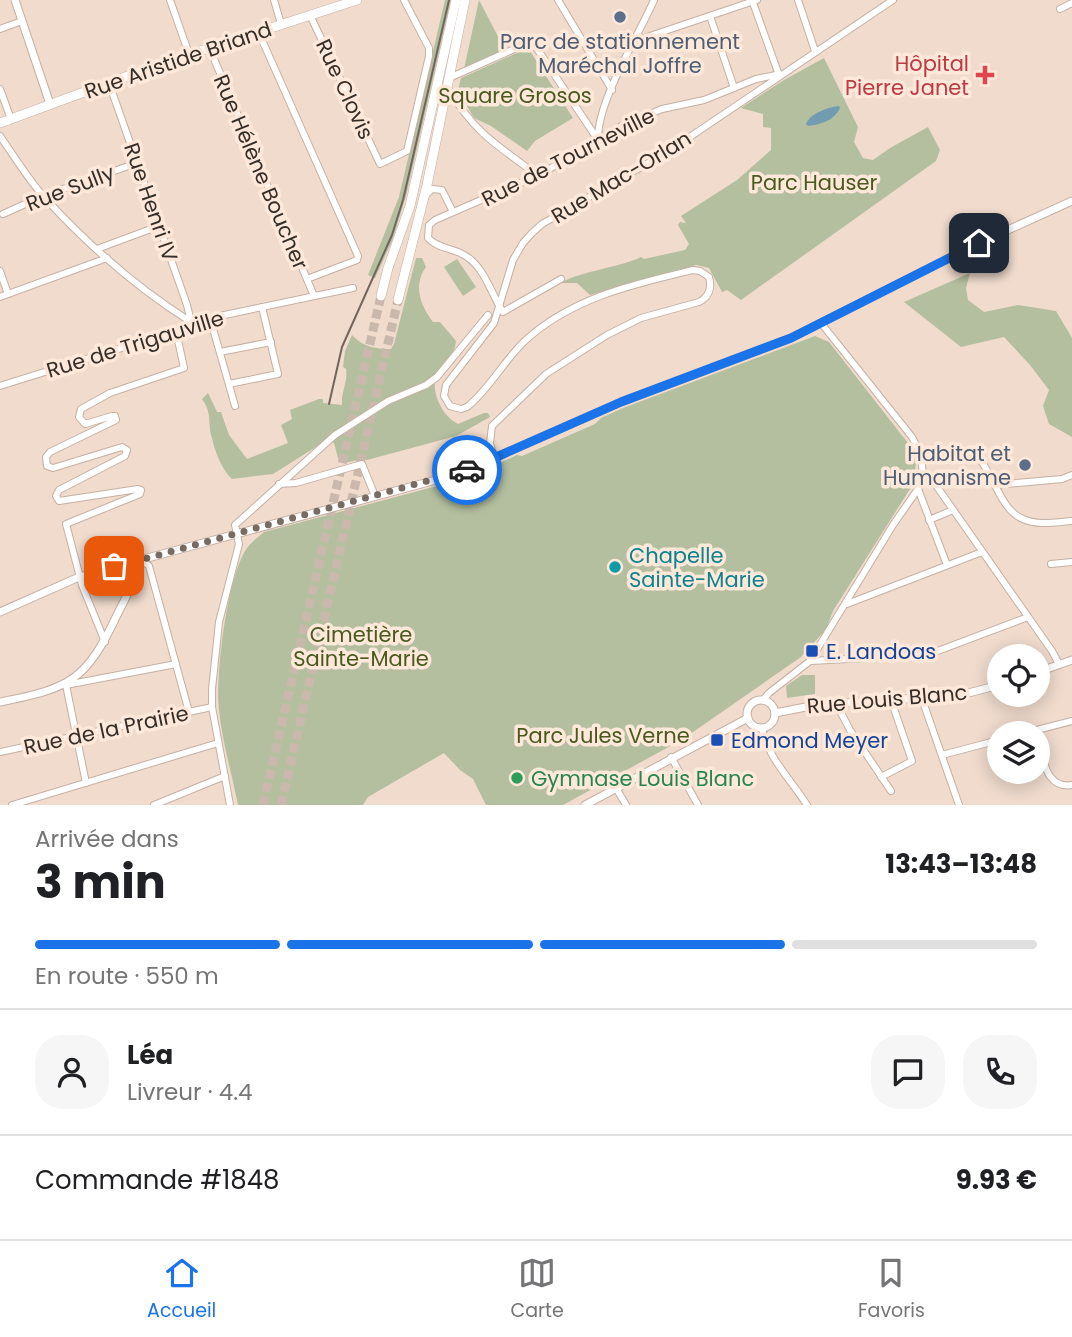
<!DOCTYPE html>
<html lang="fr">
<head>
<meta charset="utf-8">
<style>
  body { margin:0; font-family:Poppins,sans-serif; background:#f6f6f6; color:#202124; height:100vh; display:flex; flex-direction:column; font-size:26px; white-space:nowrap }
  * { box-sizing:border-box; margin:0 }
  p { font-size:23px; color:#757577 }
  .icon { flex:none; width:38px; height:38px; fill:none; stroke:currentColor; stroke-width:2; stroke-linecap:round; stroke-linejoin:round }
  .map { position:relative; height:805px; overflow:hidden }
  .sheet { display:flex; flex-direction:column; background:#fff; flex:1 }
  .sheet>* { flex:none }
  .tools { position:absolute; left:987px; top:644px; display:grid; gap:14px }
  .tools a { display:grid; place-items:center; width:63px; height:63px; border-radius:50%; background:#fff; box-shadow:0 4px 18px #0003; font-size:35px }
  .pin { position:absolute; display:grid; place-items:center; width:60px; height:60px; color:#fff; margin:-30px; border-radius:14px; box-shadow:0 4px 10px #0006 }
  .courier { position:absolute; display:grid; place-items:center; width:70px; height:70px; margin:-35px; border:5px solid #1a73e8; border-radius:50%; background:#fff; color:#222; box-shadow:0 2px 9px #0007 }
  .headline em { font-style:normal; font-weight:700 }
  .headline div { display:flex; flex-direction:column-reverse }
  .headline { display:flex; align-items:center; justify-content:space-between; height:119px; padding:0 35px }
  h1 { font-size:46px; font-weight:700; line-height:52px }
  .bar { display:grid; grid-template-columns:repeat(4,1fr); gap:10px 7px; align-content:center; height:84px; padding:0 35px }
  .bar i { height:9px; border-radius:5px; background:#e0e0e0 }
  .bar .on { background:#1a73e8 }
  .bar p { grid-column:span 4 }
  .line { display:flex; align-items:center; gap:18px; padding:0 35px; border-top:2px solid #e0e0e0 }
  .line div { flex:1 }
  .round { display:grid; place-items:center; flex:none; width:74px; height:74px; border-radius:28px; background:#f6f6f6 }
  .tabs { display:flex; justify-content:space-around; align-items:center; height:98px; border-top:2px solid #e0e0e0; background:#fff; font-size:19px; color:#757577 }
  .tabs a { display:grid; justify-items:center; gap:4px }
  .tabs .on { color:#1a73e8 }
  .map>svg:first-child { display:block }
  .green { fill:#b4bf9f }
  .water { fill:#729cb1 }
  .lines { fill:none; stroke-linecap:round; stroke-linejoin:round }
  .secondary-tunnel { stroke:#cbb8ac; stroke-width:9; stroke-dasharray:9 4.5; stroke-linecap:butt }
  .minor-casing { stroke:#c5b0a3; stroke-width:8 }
  .tertiary-casing { stroke:#c5b0a3; stroke-width:9 }
  .secondary-casing { stroke:#c5b0a3; stroke-width:10 }
  .minor { stroke:#fff; stroke-width:6 }
  .tertiary { stroke:#fff; stroke-width:7 }
  .secondary { stroke:#fff; stroke-width:9 }
  .tram { stroke:#72655e; stroke-width:2 }
  .done { stroke:#776b62; stroke-width:7; stroke-dasharray:0 12.6 }
  .route { stroke:#1a73e8; stroke-width:9 }
  .service-dot { fill:#5c6f8a; stroke:#fde8da; stroke-width:2.5 }
  .health-dot { fill:#e0444e; stroke:#fde8da; stroke-width:2.5 }
  .culture-dot { fill:#0f9aa8; stroke:#fde8da; stroke-width:2.5 }
  .transit-dot { fill:#1a4fb4; stroke:#fde8da; stroke-width:2.5 }
  .leisure-dot { fill:#2e9e5b; stroke:#fde8da; stroke-width:2.5 }
  .labels { text-anchor:middle; dominant-baseline:central; stroke-width:7; stroke-linejoin:round; paint-order:stroke }
  .service-label { font-size:21px; fill:#4e5e75; stroke:#fde8da }
  .street-label { font-size:21px; fill:#362e29; stroke:#fde8da }
  .health-label { font-size:21px; fill:#be3a42; stroke:#fde8da; text-anchor:end }
  .park-label { font-size:21px; fill:#4a5a1f; stroke:#fde8da }
  .culture-label { font-size:21px; fill:#0d838f; stroke:#fde8da; text-anchor:start }
  .transit-label { font-size:21px; fill:#164399; stroke:#fde8da; text-anchor:start }
  .leisure-label { font-size:21px; fill:#27864d; stroke:#fde8da; text-anchor:start }
</style>
</head>
<body>
<div class="map">
<svg width="1072" height="805" viewBox="0 0 1072 805">
  <rect width="100%" height="100%" fill="#f0dbcd"/>
  <g class="green">
    <path d="M445,0h6l-45,196 -14,45 -17,37 -7,-3 31,-78z"/>
    <path d="M479,0l26,50 -41,19z"/>
    <path d="M528,48l45,70 -38,23 -8,10 -36,-25 -17,-8 -16,-27 3,-13z"/>
    <path d="M824,58l34,69 -4,15 9,16 10,2 17,-12 38,-21 12,23 -4,11 -195,139 -14,-10 -5,2 -13,-24 -13,-3 -106,30 -13,-12h-17c24,-13 55,-14 81,-26l3,2 41,-9 4,-6 -11,-19 2,-3 6,1 -5,-7 56,-36 34,-30v-22l-8,-1v-13l-22,-6 43,-28z"/>
    <path d="M416,258h6l4,9c-13,18 -6,38 7,55h7l16,19c-3,27 -32,29 -17,62 4,9 10,16 19,21l26,-11h4l2,4 -34,19 -89,24 -5,-1 -18,4 -6,-5 -4,-15 -7,-3 -54,34 -41,5c-10,-9 -17,-27 -20,-41 -5,-15 1,-24 -10,-39l6,-6 9,19h4l8,23 18,24 41,-16 -7,-18 11,-6 -2,-9 29,-11h4v4l19,2c-1,-14 6,-22 4,-36l-3,-2 2,-16 7,-16c11,12 23,14 39,14l3,-5z"/>
    <path d="M457,259l19,28 -13,9 -19,-29z"/>
    <path d="M970,273l-4,15 2,12 16,12 34,-7 38,6 16,27v99l-23,-13 -6,-18 6,-16 -19,-25 -26,-28 -43,10 -57,-45z"/>
    <path d="M815,336l14,6 82,105 5,16 -3,21 -80,127 -7,18 -25,28 -118,82 -120,66h-77l-13,-26 -13,-9 -16,-17 -76,44 -5,8h-125c-6,-31 -16,-64 -19,-95 -4,-35 8,-129 26,-159 4,-7 13,-14 19,-19l203,-54 50,-23 5,1 73,-32 6,-6 22,-10z"/>
    <path d="M802,675h13v19l-28,4 -1,-12z"/>
  </g>
  <path class="water" d="M839,106l1,2c-6,13 -19,16 -32,18l-2,-2c3,-10 22,-17 33,-18z"/>
  <g class="lines">
    <g class="secondary-tunnel">
      <path d="M263,805l118,-509"/>
      <path d="M281,805l117,-505"/>
    </g>
    <defs>
      <g id="minor">
        <path d="M170,0l19,54"/>
        <path d="M274,0l7,24"/>
        <path d="M558,0l54,90"/>
        <path d="M752,0l27,75"/>
        <path d="M798,0l17,51"/>
        <path d="M1060,9l12,-6"/>
        <path d="M310,15l70,149 27,-13 22,-95v-8l-25,-48"/>
        <path d="M710,16l24,72"/>
        <path d="M0,29l22,-8"/>
        <path d="M258,31l100,225 -1,4 -50,19"/>
        <path d="M635,41l122,-41"/>
        <path d="M209,47l105,249"/>
        <path d="M449,78l81,-36 8,8 60,90"/>
        <path d="M109,83l78,222 4,17"/>
        <path d="M448,88c23,40 45,55 81,81l1,10"/>
        <path d="M0,89l11,30"/>
        <path d="M0,136c14,20 28,43 44,61 43,47 93,91 147,125"/>
        <path d="M598,140c-1,-39 40,-103 56,-140"/>
        <path d="M427,194l5,-5 10,1 11,22"/>
        <path d="M3,214l40,-18 94,-33"/>
        <path d="M97,249l62,-23"/>
        <path d="M0,271l8,23"/>
        <path d="M0,297l107,-39"/>
        <path d="M500,307c-10,-17 -18,-44 -38,-53 -11,-6 -25,-6 -34,-16l1,-13 6,-5 106,-46 82,-49 39,-16 42,-9 52,-21 20,-4"/>
        <path d="M500,307l3,5 58,-33"/>
        <path d="M210,318l25,88"/>
        <path d="M220,352l51,-10"/>
        <path d="M229,384l49,-10 -16,-67"/>
        <path d="M0,386l170,-53 21,-11 162,-34"/>
        <path d="M921,455c13,-2 31,-7 44,-5 27,6 30,58 58,69 16,7 33,3 49,2"/>
        <path d="M494,459l-4,-16 2,-17 54,-52 61,-39 34,-17 58,-16c10,-5 13,-14 10,-25l-9,-6 -7,-1c-59,14 -118,27 -165,68 -23,20 -38,51 -61,69l-6,2 -11,-3 -6,-10 2,-11 48,-62 19,-63 10,-17 9,-10 10,-9 127,-73 224,-151"/>
        <path d="M923,476l10,5 119,170 7,13"/>
        <path d="M279,484l17,-1 66,-19 13,32"/>
        <path d="M995,485l67,-6 10,-4"/>
        <path d="M918,489l29,76"/>
        <path d="M929,520l24,-10"/>
        <path d="M144,562l5,4 40,146"/>
        <path d="M1051,564l21,-2"/>
        <path d="M847,604l135,-52"/>
        <path d="M105,642l-23,-57 -16,-61 74,-30 1,-4 -3,-1 -79,12 -3,-5 3,-6 66,-34 2,-6 -5,-3 -69,21 -6,-2 -1,-9 4,-5 66,-32 -1,-4h-3l-27,8 -6,-7 2,-8 29,-16 74,-25 -8,-37"/>
        <path d="M810,661l117,-6 101,-38"/>
        <path d="M922,699l37,106"/>
        <path d="M763,700l6,-7 41,-32 83,-136 25,-36 5,-13 -2,-21 -9,-18 -91,-114"/>
        <path d="M836,703l14,27 41,61"/>
        <path d="M762,728c5,29 30,53 45,77"/>
        <path d="M1025,733l47,-12"/>
        <path d="M1038,743c6,19 9,46 34,42"/>
        <path d="M0,752l212,-45"/>
        <path d="M942,755l57,-15"/>
        <path d="M671,757l27,48"/>
        <path d="M881,777l31,-16 -21,-61"/>
        <path d="M86,783l-20,-98 110,-21"/>
        <path d="M616,788l10,17"/>
        <path d="M12,805l206,-62"/>
        <path d="M154,805l71,-29"/>
        <path d="M230,805l-18,-98v-18l7,-67 20,-78 -4,-19 100,-90 53,-34 38,-16 11,-8 51,-62"/>
      </g>
      <g id="tertiary">
        <path d="M15,0l35,104"/>
        <path d="M144,559l314,-85 163,-72 170,-64 188,-95 93,-42"/>
        <path d="M126,564l3,-6 10,-2 5,3"/>
        <path d="M0,612l79,-35 47,-13"/>
        <path d="M1038,672l34,-12"/>
        <circle cx="761" cy="714" r="14"/>
        <path d="M0,702c71,-14 86,-21 118,-89 7,-14 16,-29 16,-45"/>
        <path d="M775,713l41,-8 145,-10 38,-10"/>
        <path d="M585,805l163,-87"/>
      </g>
      <g id="secondary">
        <path d="M0,123l163,-60 194,-63"/>
        <path d="M381,296l7,-28 22,-62 46,-206"/>
        <path d="M398,300l29,-115 38,-185"/>
      </g>
    </defs>
    <use href="#minor" class="minor-casing"/>
    <use href="#tertiary" class="tertiary-casing"/>
    <use href="#secondary" class="secondary-casing"/>
    <use href="#minor" class="minor"/>
    <use href="#tertiary" class="tertiary"/>
    <use href="#secondary" class="secondary"/>
    <path class="tram" d="M329,404l13,-57 50,-112 11,-35 46,-200"/>
  </g>
  <g class="lines">
    <path class="done" d="M114,566l12,-2 3,-6 10,-2 5,3 323,-89"/>
    <path class="route" d="M467,470l154,-68 170,-64 188,-95"/>
  </g>
  <g class="service-dot">
    <circle cx="620" cy="17" r="7"/>
    <circle cx="1025" cy="465" r="7"/>
  </g>
  <path class="health-dot" d="M981.5 64.5h7v7h7v7h-7v7h-7v-7h-7v-7h7z"/>
  <circle class="culture-dot" cx="615" cy="567" r="7"/>
  <g class="transit-dot">
    <rect x="805" y="644" width="14" height="14" rx="3.5"/>
    <rect x="710" y="733" width="14" height="14" rx="3.5"/>
  </g>
  <circle class="leisure-dot" cx="517" cy="778" r="7"/>
  <g class="labels">
    <g class="service-label">
      <text x="620" y="41">Parc de stationnement<tspan x="620" dy="24">Maréchal Joffre</tspan></text>
      <text x="1011" y="453" text-anchor="end">Habitat et<tspan x="1011" dy="24">Humanisme</tspan></text>
    </g>
    <g class="street-label">
      <text transform="translate(178 60) rotate(-19)">Rue Aristide Briand</text>
      <text transform="translate(345 89) rotate(65)">Rue Clovis</text>
      <text transform="translate(568 157) rotate(-27)">Rue de Tourneville</text>
      <text transform="translate(261 172) rotate(67)">Rue Hélène Boucher</text>
      <text transform="translate(621 177) rotate(-31)">Rue Mac-Orlan</text>
      <text transform="translate(70 188) rotate(-21)">Rue Sully</text>
      <text transform="translate(151 202) rotate(71)">Rue Henri IV</text>
      <text transform="translate(135 344) rotate(-17)">Rue de Trigauville</text>
      <text transform="translate(887 699) rotate(-5)">Rue Louis Blanc</text>
      <text transform="translate(106 730) rotate(-12)">Rue de la Prairie</text>
    </g>
    <g class="health-label">
      <text x="969" y="63">Hôpital<tspan x="969" dy="24">Pierre Janet</tspan></text>
    </g>
    <g class="park-label">
      <text x="515" y="95">Square Grosos</text>
      <text x="814" y="182">Parc Hauser</text>
      <text x="361" y="634">Cimetière<tspan x="361" dy="24">Sainte-Marie</tspan></text>
      <text x="603" y="735">Parc Jules Verne</text>
    </g>
    <g class="culture-label">
      <text x="629" y="555">Chapelle<tspan x="629" dy="24">Sainte-Marie</tspan></text>
    </g>
    <g class="transit-label">
      <text x="826" y="651">E. Landoas</text>
      <text x="731" y="740">Edmond Meyer</text>
    </g>
    <g class="leisure-label">
      <text x="531" y="778">Gymnase Louis Blanc</text>
    </g>
  </g>
</svg>
<div class="tools">
<a><svg class="icon" aria-label="locate" viewBox="0 0 24 24"><circle cx="12" cy="12" r="6"/><path d="M12 2v4M12 18v4M2 12h4M18 12h4"/></svg></a>
<a><svg class="icon" aria-label="layers" viewBox="0 0 24 24"><path d="M12 4l9 5-9 5-9-5zM3 14l9 5 9-5"/></svg></a>
</div>
<div class="pin" style="left:114px;top:566px;background:#ea580c"><svg class="icon" aria-label="bag" viewBox="0 0 24 24"><path d="M5 8h14l-1 12H6zM9 8a3 3 0 0 1 6 0"/></svg></div>
<div class="pin" style="left:979px;top:243px;background:#1f2937"><svg class="icon" aria-label="home" viewBox="0 0 24 24"><path d="M3 11l9-7 9 7M6 9v11h12V9"/></svg></div>
<div class="courier" style="left:467px;top:470px"><svg class="icon" aria-label="car" viewBox="0 0 24 24"><path d="M5 17H2v-5l4-1 3-4h7l3 4 3 1v5h-3M9 17h6M6 11h13"/><circle cx="7" cy="17" r="2"/><circle cx="17" cy="17" r="2"/></svg></div>
</div>
<section class="sheet">
<div class="headline"><div><h1>3 min</h1><p>Arrivée dans</p></div><em>13:43–13:48</em></div>
<div class="bar"><i class="on"></i><i class="on"></i><i class="on"></i><i></i><p>En route · 550 m</p></div>
<div class="line" style="height:126px"><a class="round"><svg class="icon" aria-label="person" viewBox="0 0 24 24"><circle cx="12" cy="8" r="4"/><path d="M4 21q1-7 8-7t8 7"/></svg></a><div><b>Léa</b><p>Livreur · 4.4</p></div><a class="round"><svg class="icon" aria-label="chat" viewBox="0 0 24 24"><path d="M4 5h16v11H9l-5 4z"/></svg></a><a class="round"><svg class="icon" aria-label="phone" viewBox="0 0 24 24"><path d="M5 4h4l2 5-3 2q2 4 5 5l2-3 5 2v4C11 20 4 13 5 4z"/></svg></a></div>
<div class="line" style="height:91px"><div>Commande #1848</div><b>9.93 €</b></div>
</section>
<nav class="tabs">
<a class="on"><svg class="icon" aria-label="home" viewBox="0 0 24 24"><path d="M3 11l9-7 9 7M6 9v11h12V9"/></svg>Accueil</a>
<a><svg class="icon" aria-label="map" viewBox="0 0 24 24"><path d="M3 6l6-2 6 2 6-2v14l-6 2-6-2-6 2zM9 4v14M15 6v14"/></svg>Carte</a>
<a><svg class="icon" aria-label="saved" viewBox="0 0 24 24"><path d="M7 4h10v16l-5-4-5 4z"/></svg>Favoris</a>
</nav>
</body>
</html>
